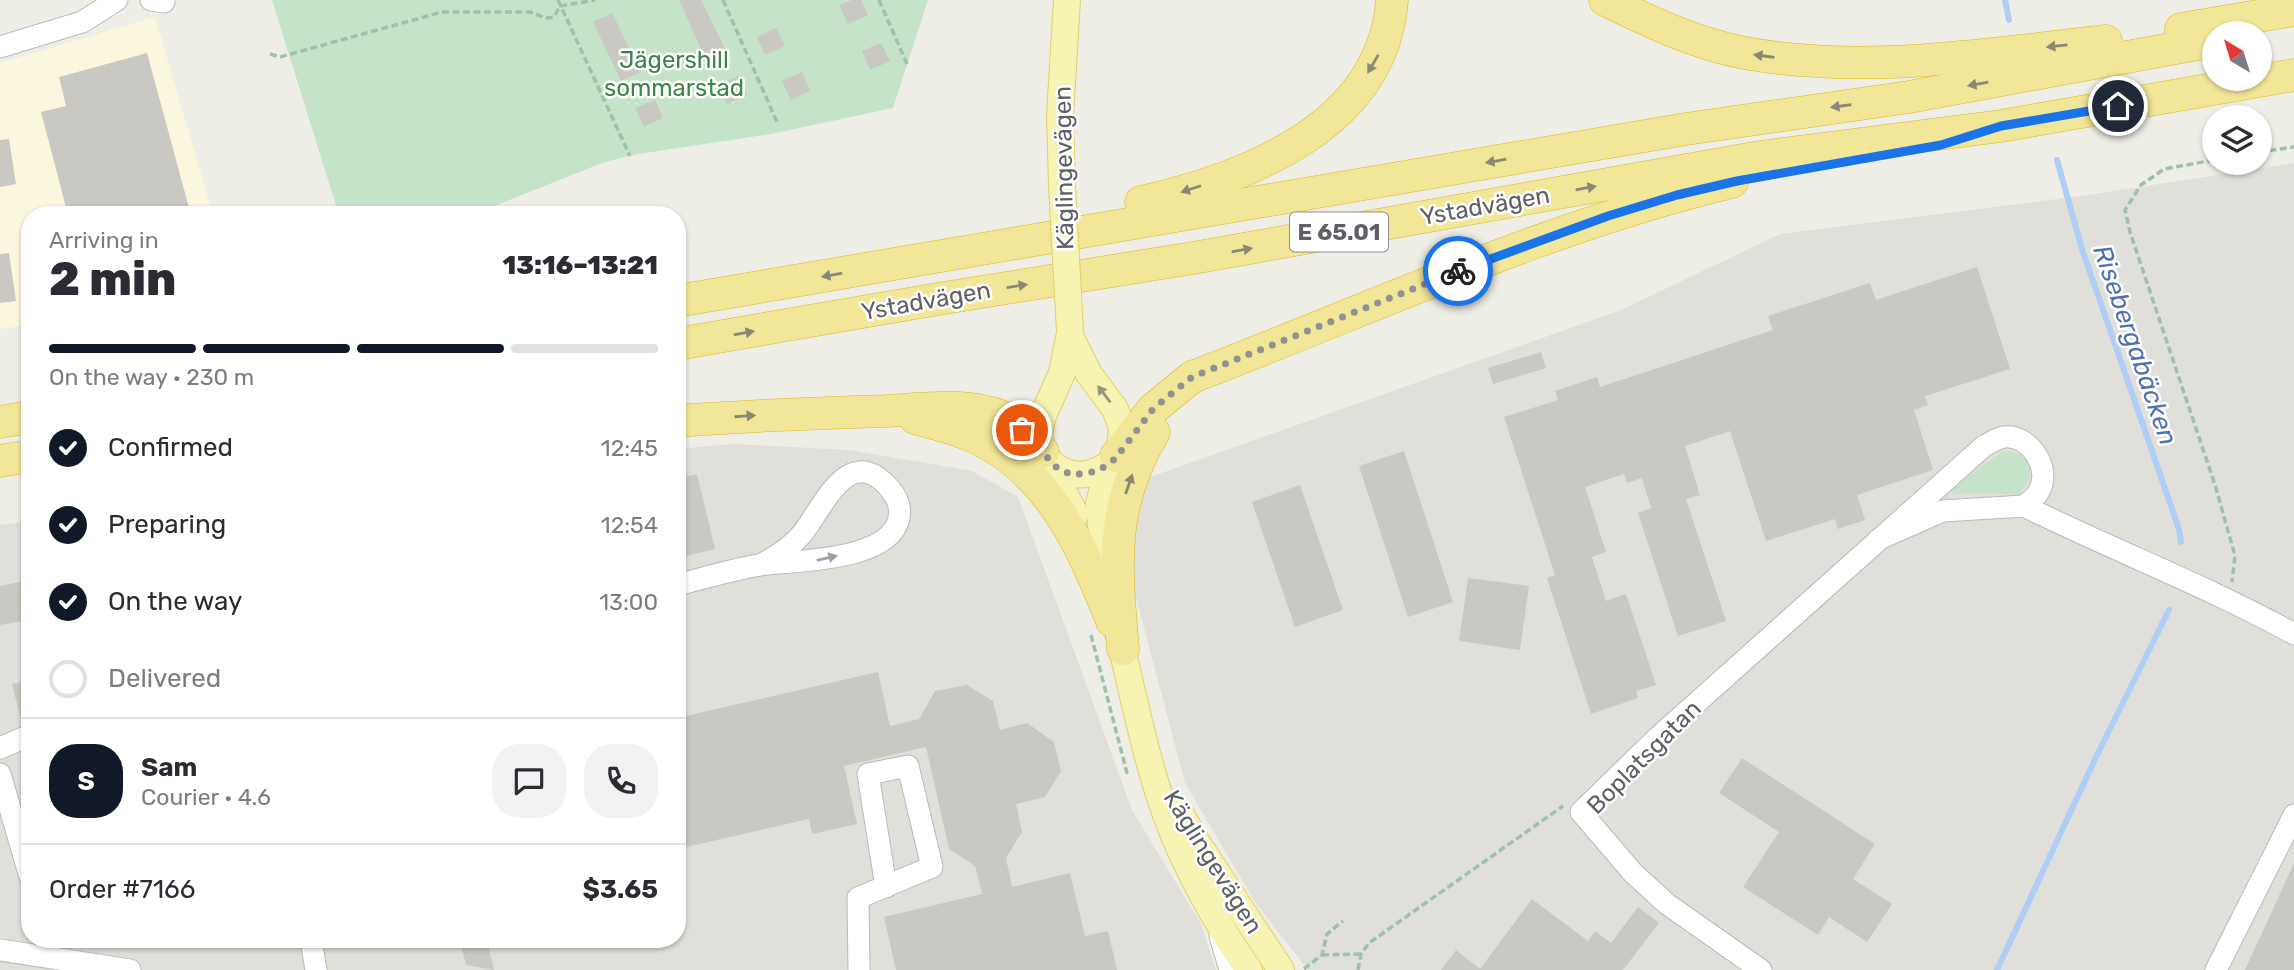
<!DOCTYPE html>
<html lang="en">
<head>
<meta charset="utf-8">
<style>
  body { margin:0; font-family:Rubik,sans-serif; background:#f2f2f3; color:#2b2b33; height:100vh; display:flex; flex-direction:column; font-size:26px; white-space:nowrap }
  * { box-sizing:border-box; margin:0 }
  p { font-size:23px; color:#7c7c81 }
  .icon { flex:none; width:38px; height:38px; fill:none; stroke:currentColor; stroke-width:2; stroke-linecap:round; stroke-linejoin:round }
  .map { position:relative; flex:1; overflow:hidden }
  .sheet { position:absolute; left:21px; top:206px; width:665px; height:742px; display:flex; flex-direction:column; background:#fff; border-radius:28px; box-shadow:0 2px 5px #0004 }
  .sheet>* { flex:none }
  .needle { width:46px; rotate:322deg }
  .tools { position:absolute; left:2202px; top:21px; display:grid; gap:14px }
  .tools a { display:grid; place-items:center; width:70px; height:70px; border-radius:50%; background:#fff; box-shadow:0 2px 5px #0004; font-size:35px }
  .pin { position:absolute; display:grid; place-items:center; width:60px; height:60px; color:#fff; margin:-30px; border:4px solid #fff; border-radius:50%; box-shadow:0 2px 7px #0007 }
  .courier { position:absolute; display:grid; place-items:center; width:70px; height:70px; margin:-35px; border:5px solid #1a73e8; border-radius:50%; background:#fff; color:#222; box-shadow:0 2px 9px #0007 }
  .overview em { font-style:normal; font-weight:800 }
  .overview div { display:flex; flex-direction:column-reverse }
  .overview { display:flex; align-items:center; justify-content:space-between; height:119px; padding:0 28px }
  h1 { font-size:46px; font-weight:800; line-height:52px }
  .bar { display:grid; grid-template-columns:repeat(4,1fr); gap:10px 7px; align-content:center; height:84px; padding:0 28px }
  .bar i { height:9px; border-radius:5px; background:#e1e1e2 }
  .bar .on { background:#111827 }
  .bar p { grid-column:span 4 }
  .line { display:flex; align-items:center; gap:18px; padding:0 28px; border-top:2px solid #e1e1e2 }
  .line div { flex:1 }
  .round { display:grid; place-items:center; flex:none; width:74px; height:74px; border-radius:28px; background:#f2f2f3 }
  ol { padding:0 28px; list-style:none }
  li { display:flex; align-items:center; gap:21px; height:77px }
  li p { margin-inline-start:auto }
  li .icon { padding:7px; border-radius:50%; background:#111827; color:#fff; stroke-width:4 }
  li:last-child { color:#7c7c81 }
  li i { width:38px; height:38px; border:4px solid #e1e1e2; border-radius:50% }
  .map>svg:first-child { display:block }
  .commercial { fill:#fbf7df }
  .industrial { fill:#e0dfda }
  .green { fill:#c5e3c9 }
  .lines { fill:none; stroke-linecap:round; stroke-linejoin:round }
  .stream { stroke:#aecef6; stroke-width:6 }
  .building { fill:#cac8c3 }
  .minor-casing { stroke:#b8babe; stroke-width:23 }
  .major-casing { stroke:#e3d06a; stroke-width:28 }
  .highway-casing { stroke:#ddb718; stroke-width:33 }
  .path { stroke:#9ec1ac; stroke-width:3.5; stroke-dasharray:7 3.5; stroke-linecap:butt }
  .minor { stroke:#fff; stroke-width:21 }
  .major { stroke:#f7f4b3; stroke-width:26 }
  .highway { stroke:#f2e699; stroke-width:32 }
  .major-bridge-casing { stroke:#e3d06a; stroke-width:28; stroke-linecap:butt }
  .major-bridge { stroke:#f7f4b3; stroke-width:26 }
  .oneway { fill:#8a8875 }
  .oneway2 { fill:#949480 }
  .oneway3 { fill:#9ea0a3 }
  .done { stroke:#909292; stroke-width:7; stroke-dasharray:0 12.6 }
  .route { stroke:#1a73e8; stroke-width:9 }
  .labels { text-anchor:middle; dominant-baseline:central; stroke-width:5; stroke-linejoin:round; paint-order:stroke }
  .shield { fill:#fff; stroke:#8e9093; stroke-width:2 }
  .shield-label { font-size:23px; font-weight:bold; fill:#5e6065 }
  .park-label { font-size:24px; fill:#3f834a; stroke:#fff }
  .street-label { font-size:24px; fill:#5e6065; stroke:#fff }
  .water-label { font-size:26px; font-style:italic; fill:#5073b0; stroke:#fff }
</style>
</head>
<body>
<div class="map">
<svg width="2294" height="970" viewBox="0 0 2294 970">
  <rect width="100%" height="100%" fill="#eeeee6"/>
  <path class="commercial" d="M155,17l58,198h-183v110l-30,4v-266z"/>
  <g class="industrial">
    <path d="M2294,163v807h-986l-53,-68 -70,-119 -52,-197v-89l6,-16 482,-171 159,-76 301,-38z"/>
    <path d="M733,444l117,6 122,21 46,26 114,313 69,114 15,46h-1216v-445l30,-4v419h647v-491z"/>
  </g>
  <g class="green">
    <path d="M272,0h656l-35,108 -122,26 -139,21 -30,8 -130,52h-133z"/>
    <path d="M2010,451c26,8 25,26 8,43h-66l1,-7 46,-33z"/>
  </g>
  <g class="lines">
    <g class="stream">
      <path d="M2005,0l4,20"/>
      <path d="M2057,160l25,89 97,280 2,13"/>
      <path d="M1997,970l100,-215 72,-145"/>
    </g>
  </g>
  <g class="building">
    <path d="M679,0h22l24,49 -20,9z"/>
    <path d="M852,0h9l7,15 -20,9 -9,-19z"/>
    <path d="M612,13l29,59 -20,9 -28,-59z"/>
    <path d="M776,28l9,18 -20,9 -8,-18z"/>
    <path d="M881,43l9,18 -20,9 -8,-19z"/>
    <path d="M147,53l44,162h-123l-27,-103 25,-6 -7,-29z"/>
    <path d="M802,72l8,19 -19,9 -9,-19z"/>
    <path d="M739,76l8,19 -20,9 -8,-19z"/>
    <path d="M655,100l8,18 -19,9 -9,-19z"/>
    <path d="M9,139l7,45 -16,3v-47z"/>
    <path d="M9,253l7,48 -16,2v-49z"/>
    <path d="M1977,267l33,102 -85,27 3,9 -14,5 19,60 -76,25 8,25 -27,9 -3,-10 -69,22 -36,-110 -45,15 15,49 -14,4 40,122 -48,15 -40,-123 13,-5 -9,-30 -15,5 -3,-9 -39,13 21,65 -14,5 14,44 20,-7 30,91 -20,6 2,7 -47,16 -44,-136 8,-3 -51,-158 54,-17 -3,-9 42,-14 3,10 173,-57 -5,-14 102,-33 6,17z"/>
    <path d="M1541,352l5,16 -53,16 -5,-16z"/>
    <path d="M1404,451l49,151 -45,15 -49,-151z"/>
    <path d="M697,474l18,75 -38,9v-79z"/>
    <path d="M1300,485l43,125 -48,17 -43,-125z"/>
    <path d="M1468,578l61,8 -9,64 -61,-9z"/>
    <path d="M30,580v40l-30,5v-39z"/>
    <path d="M878,672l12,54 29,-7 16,-28 32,-6 26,16 7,29 27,-7 27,19 7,29 -16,26 -29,7 6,28 -16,26 6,29 58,-14 15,63 23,-5 9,39h-221l-12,-53 98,-23 -7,-28 -26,-17 -23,-102 -82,19 13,58 -45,10 -3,-15 -132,30v-131z"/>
    <path d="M30,680v42l-8,2 -10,-40z"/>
    <path d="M1742,758l133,86 -22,35 39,25 -25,38 -38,-25 -11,18 -75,-48 36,-55 -60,-39z"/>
    <path d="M2294,863v107h-49z"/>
    <path d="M1532,899l56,42 7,-10 16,12 27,-36 21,16 -36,47h-182l15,-20 24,19z"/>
    <path d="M460,940h27l7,30 -28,-5z"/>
  </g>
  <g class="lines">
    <defs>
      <g id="minor">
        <path d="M151,0l13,2"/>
        <path d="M0,47l82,-25 35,-22"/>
        <path d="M2024,506c89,44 183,80 270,128"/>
        <path d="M677,585c28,-7 56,-16 83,-20 35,-5 130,-3 139,-47 2,-11 -2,-21 -9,-29 -41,-49 -67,19 -88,45 -12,14 -26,23 -42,31"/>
        <path d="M0,748l30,-13"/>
        <path d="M0,774l30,103"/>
        <path d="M1220,936l10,34"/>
        <path d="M311,940l5,30"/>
        <path d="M0,950l130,20"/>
        <path d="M859,970l-1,-72 74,-31 -24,-101 -40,8 18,113"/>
        <path d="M1761,970l-94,-66 -34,-31 -52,-61 75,-73 328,-293c6,-3 13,-8 20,-9 26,-3 48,32 35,54 -3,7 -10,11 -15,15l-81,5 -64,28"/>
        <path d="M2216,970l78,-155"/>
      </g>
      <g id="major">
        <path d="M1062,185l-2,-70 7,-115"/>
        <path d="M1070,333l-8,40 -20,45 -3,17 4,17 32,62"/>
        <path d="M1070,336l19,38 26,35 7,19 -2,19 -15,32 -6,25 8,80"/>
        <path d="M1046,457c19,24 48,22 69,2"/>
        <path d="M1118,632c18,73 32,153 64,222 19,41 41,79 67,116"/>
        <path d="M1180,813l16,28 85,129"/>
      </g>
      <g id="highway">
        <path d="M1605,0c45,22 91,44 140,53 120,22 241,1 361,-12"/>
        <path d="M2181,29l113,-19"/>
        <path d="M1141,202c106,-24 242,-76 251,-202"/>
        <path d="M677,301l1009,-172 223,-32 305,-56"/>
        <path d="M677,344l261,-45 255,-41 567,-101 241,-31 293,-51"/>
        <path d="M915,418c18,5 36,9 52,16 81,32 115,112 145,187"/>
        <path d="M677,421c70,-5 139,-8 209,-10 39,-2 79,-9 117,6 16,7 29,22 40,35"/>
        <path d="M0,422l30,-5"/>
        <path d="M1116,456l37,-47 39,-32c179,-68 353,-150 540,-195"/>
        <path d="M0,461l30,-5"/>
        <path d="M1123,649c-7,-83 -14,-142 31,-217"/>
      </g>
    </defs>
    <use href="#minor" class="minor-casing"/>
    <use href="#major" class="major-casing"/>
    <use href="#highway" class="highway-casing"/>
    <g class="path">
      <path d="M558,0l72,156"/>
      <path d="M723,0l54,122"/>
      <path d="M879,0l28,64"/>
      <path d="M270,54l10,3 162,-45h88l16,6 8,-1 6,-11 35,-6"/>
      <path d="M2259,152l35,-5"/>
      <path d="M2214,160l-50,9 -23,16 -16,25 5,22 86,256 19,68 -3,26"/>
      <path d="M1091,635l37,142"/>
      <path d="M1322,955l39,-1"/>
      <path d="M1304,969l18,-14 5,-21 16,-13"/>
      <path d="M1358,970l3,-16 8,-11 194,-137"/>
    </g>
    <use href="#minor" class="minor"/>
    <use href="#major" class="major"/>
    <use href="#highway" class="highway"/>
    <defs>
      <path id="major-bridge" d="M1062,185l8,146"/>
    </defs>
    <use href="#major-bridge" class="major-bridge-casing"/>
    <use href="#major-bridge" class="major-bridge"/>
  </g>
  <defs><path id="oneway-solid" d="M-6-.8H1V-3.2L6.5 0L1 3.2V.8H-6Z" transform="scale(1.75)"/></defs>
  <g class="oneway">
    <use href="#oneway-solid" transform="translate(2057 46) rotate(174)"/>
    <use href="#oneway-solid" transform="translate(1764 56) rotate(-172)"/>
    <use href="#oneway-solid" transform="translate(1373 64) rotate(120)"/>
    <use href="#oneway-solid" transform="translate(1978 84) rotate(170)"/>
    <use href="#oneway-solid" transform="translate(1841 106) rotate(172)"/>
    <use href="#oneway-solid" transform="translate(1496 161) rotate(170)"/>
    <use href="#oneway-solid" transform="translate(1586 188) rotate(-10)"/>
    <use href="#oneway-solid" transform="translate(1191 189) rotate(162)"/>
    <use href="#oneway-solid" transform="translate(1242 250) rotate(-10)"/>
    <use href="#oneway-solid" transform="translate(832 275) rotate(170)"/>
    <use href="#oneway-solid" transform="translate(1017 286) rotate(-9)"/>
    <use href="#oneway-solid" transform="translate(744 333) rotate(-10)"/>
    <use href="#oneway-solid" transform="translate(745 416) rotate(-4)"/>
    <use href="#oneway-solid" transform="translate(1129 484) rotate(-71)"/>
  </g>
  <use class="oneway2" href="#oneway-solid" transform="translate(1104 394) rotate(-127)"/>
  <use class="oneway3" href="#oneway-solid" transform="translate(827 558) rotate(-13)"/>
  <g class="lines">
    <path class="done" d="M1022,430l35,38 15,7 26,-4 17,-12 38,-50 39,-32 266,-106"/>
    <path class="route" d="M1458,271l150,-55 69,-21 60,-14 204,-36 60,-19 117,-20"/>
  </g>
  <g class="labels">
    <rect class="shield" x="1290" y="212.5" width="98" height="39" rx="5"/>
    <g class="shield-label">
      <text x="1339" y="232">E 65.01</text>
    </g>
    <g class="park-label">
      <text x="674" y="60">Jägershill<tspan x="674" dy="28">sommarstad</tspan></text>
    </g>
    <g class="street-label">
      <text transform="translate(1064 168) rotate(-91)">Käglingevägen</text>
      <text transform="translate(1485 206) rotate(-10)">Ystadvägen</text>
      <text transform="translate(926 301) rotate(-10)">Ystadvägen</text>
      <text transform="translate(1644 757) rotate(-45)">Boplatsgatan</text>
      <text transform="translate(1213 862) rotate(58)">Käglingevägen</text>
    </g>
    <g class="water-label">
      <text transform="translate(2135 345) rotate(71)">Risebergabäcken</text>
    </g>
  </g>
</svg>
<div class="tools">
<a><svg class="needle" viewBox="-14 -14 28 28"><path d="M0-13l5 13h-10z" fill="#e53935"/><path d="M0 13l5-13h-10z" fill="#7c7c81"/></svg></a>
<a><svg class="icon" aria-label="layers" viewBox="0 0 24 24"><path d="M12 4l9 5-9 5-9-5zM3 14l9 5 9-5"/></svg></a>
</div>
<div class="pin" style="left:1022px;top:430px;background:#ea580c"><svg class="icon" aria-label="bag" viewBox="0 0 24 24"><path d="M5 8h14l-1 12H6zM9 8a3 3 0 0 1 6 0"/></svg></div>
<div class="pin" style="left:2118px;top:106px;background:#1f2937"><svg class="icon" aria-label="home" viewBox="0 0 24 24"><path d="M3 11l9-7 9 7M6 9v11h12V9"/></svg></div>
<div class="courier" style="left:1458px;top:271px"><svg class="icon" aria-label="bike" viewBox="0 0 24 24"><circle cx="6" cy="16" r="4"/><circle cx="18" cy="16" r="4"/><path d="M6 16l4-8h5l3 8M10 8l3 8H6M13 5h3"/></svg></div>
<section class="sheet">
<div class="overview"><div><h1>2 min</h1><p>Arriving in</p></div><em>13:16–13:21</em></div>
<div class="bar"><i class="on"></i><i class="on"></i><i class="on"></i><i></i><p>On the way · 230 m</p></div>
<ol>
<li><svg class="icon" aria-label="check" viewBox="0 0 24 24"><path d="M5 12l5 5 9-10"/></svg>Confirmed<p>12:45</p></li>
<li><svg class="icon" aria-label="check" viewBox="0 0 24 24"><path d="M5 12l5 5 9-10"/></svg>Preparing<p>12:54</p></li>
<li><svg class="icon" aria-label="check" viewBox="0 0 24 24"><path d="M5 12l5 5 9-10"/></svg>On the way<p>13:00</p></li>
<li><i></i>Delivered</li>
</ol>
<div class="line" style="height:126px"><b class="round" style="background:#111827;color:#fff">S</b><div><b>Sam</b><p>Courier · 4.6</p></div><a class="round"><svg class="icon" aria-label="chat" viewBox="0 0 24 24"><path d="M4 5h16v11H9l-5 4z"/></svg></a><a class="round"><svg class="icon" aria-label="phone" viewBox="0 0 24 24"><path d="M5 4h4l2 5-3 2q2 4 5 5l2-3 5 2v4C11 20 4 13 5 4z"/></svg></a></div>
<div class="line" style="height:91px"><div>Order #7166</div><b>$3.65</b></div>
</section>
</div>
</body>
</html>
